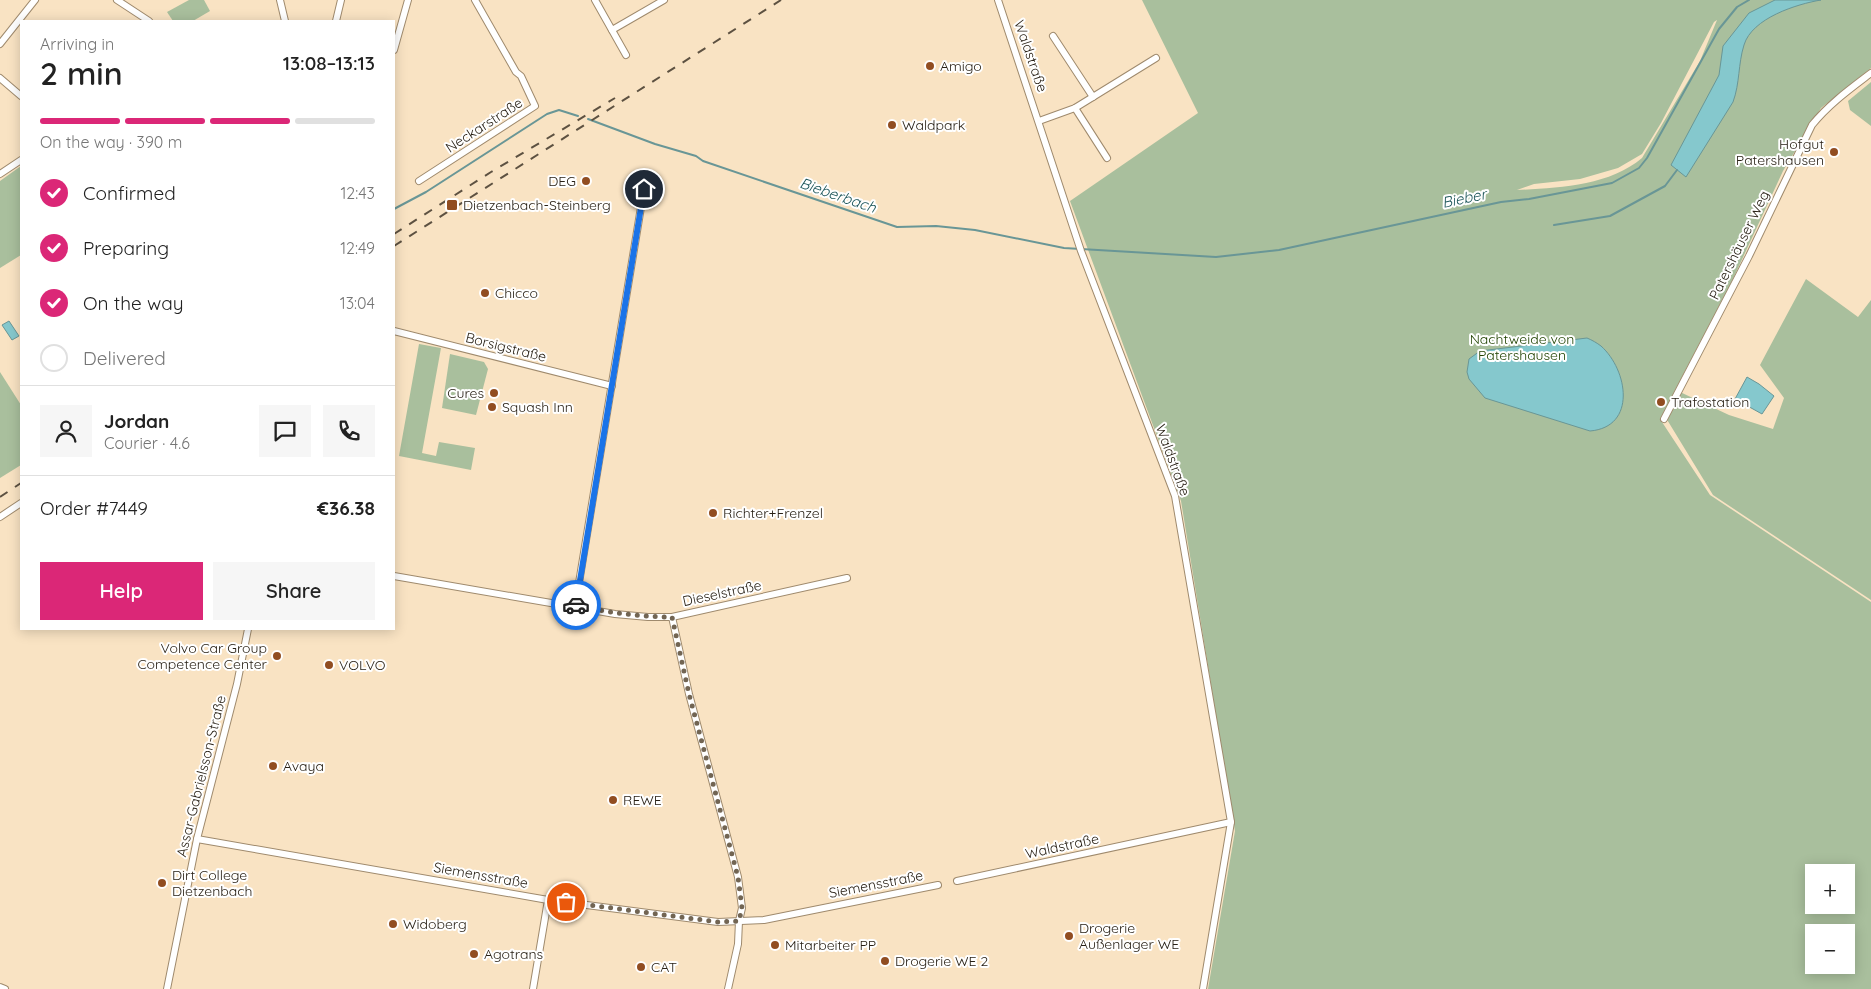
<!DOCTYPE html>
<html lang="en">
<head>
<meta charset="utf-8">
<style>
  body { margin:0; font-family:Quicksand,sans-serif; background:#f6f6f6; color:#222; height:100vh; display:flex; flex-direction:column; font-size:19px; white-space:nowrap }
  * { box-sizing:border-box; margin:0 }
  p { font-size:16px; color:#767676 }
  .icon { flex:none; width:28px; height:28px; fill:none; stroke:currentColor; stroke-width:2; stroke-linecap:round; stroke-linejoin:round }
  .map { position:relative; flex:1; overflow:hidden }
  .side { position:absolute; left:20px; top:20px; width:375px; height:610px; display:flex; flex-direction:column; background:#fff; border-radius:0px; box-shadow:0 2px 12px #0003 }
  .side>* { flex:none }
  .buttons { position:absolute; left:1805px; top:864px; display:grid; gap:10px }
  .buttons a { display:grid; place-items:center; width:50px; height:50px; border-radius:0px; background:#fff; box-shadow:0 2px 12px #0003; font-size:25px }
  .pin { position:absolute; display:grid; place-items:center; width:42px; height:42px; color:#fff; margin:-21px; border:2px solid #fff; border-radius:50%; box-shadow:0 1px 5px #0007 }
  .courier { position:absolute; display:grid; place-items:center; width:50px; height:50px; margin:-25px; border:4px solid #1a73e8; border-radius:50%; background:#fff; color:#222; box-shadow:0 1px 6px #0007 }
  .overview em { font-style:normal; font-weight:600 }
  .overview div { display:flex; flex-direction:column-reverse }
  .overview { display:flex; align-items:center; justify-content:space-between; height:85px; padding:0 20px }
  h1 { font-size:32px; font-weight:600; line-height:38px }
  .bar { display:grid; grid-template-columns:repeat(4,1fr); gap:8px 5px; align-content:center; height:60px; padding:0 20px }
  .bar i { height:6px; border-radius:4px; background:#e0e0e0 }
  .bar .on { background:#db2777 }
  .bar p { grid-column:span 4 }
  .line { display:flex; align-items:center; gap:12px; padding:0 20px; border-top:1px solid #e0e0e0 }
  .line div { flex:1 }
  .round { display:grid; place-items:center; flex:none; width:52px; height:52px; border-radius:0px; background:#f6f6f6 }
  ol { padding:0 20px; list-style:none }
  li { display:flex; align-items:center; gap:15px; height:55px }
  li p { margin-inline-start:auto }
  li .icon { padding:5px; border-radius:50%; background:#db2777; color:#fff; stroke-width:4 }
  li:last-child { color:#767676 }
  li i { width:28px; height:28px; border:2px solid #e0e0e0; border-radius:50% }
  .primary-button { display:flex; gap:10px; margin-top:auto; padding:10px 20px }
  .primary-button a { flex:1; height:58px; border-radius:0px; background:#db2777; color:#fff; font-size:20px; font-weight:600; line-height:58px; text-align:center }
  .primary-button a+a { background:#f6f6f6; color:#222 }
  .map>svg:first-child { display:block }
  .green { fill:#a9bf9d; fill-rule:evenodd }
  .water { fill:#85c8cd; stroke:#699696 }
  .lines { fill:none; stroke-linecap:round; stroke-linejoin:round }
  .stream { stroke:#699696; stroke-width:2 }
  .street-casing { stroke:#9f8a6d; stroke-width:8 }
  .street { stroke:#fff; stroke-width:6 }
  .rail { stroke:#5d5141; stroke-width:2; stroke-dasharray:9 9; stroke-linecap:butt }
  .done { stroke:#726553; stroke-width:5; stroke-dasharray:0 9 }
  .route { stroke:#1a73e8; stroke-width:6 }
  .poi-dot { fill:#914d21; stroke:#fff; stroke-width:2 }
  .labels { text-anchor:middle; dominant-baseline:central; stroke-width:4; stroke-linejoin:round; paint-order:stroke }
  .street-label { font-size:14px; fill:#292116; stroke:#fff }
  .poi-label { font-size:14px; fill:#292116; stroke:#fff; text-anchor:start }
  .park-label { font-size:14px; fill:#214302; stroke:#fff }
  .water-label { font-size:15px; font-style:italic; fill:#1c5559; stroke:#fff }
</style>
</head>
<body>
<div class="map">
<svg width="1871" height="989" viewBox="0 0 1871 989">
  <rect width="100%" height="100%" fill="#f9e3c3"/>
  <g class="green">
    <path d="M189,0h15l6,11 -17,10h-20l-6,-9z"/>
    <path d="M1142,0h729v68l-50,40 -38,63 -51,110 -72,138 50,76 161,107v387h-663l27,-158 -54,-330 -111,-300 128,-88zM1717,20l-17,41 -58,97c-33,28 -84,30 -125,32l17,-6 46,-5 38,-11 24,-14 19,-31 53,-101zM1814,872h32v33h-32zM1814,932h32v33h-32z"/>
    <path d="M1871,82v44l-21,-16 -2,-9z"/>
    <path d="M21,166v89l-21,13v-87z"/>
    <path d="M1806,279l52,38 13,-17v300l-158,-105 -47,-77 14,-26 49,23 44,14 11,-31 -24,-33z"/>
    <path d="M419,344l22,4 -19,105 14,3 3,-14 36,6 -4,22 -72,-14z"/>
    <path d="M450,354l34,8 4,7 -12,46 -34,-7z"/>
    <path d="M0,372l21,33v60l-21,13z"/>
  </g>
  <g class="water">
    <path d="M1775,0h46c-24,4 -69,18 -77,45 -6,19 -4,38 -11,57l-47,75 -15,-12 48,-90 4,-29 26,-33z"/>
    <path d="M9,321l10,15 -7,4 -10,-15z"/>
    <path d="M1587,338c5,2 10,5 14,8 27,24 36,81 -11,85l-105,-33 -16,-19 -2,-7 2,-13 11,-8z"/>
    <path d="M1747,377l12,7 15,12 -12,18 -27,-15z"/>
  </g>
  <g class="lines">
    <g class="stream">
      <path d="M588,119l67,25 41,12 7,5 194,66 39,-1 39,4 89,18 152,9 63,-7 222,-48 28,-3 83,-16 27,-15 8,-10 72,-129 18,-22 12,-7"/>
      <path d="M394,209l32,-17 121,-78 12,-4 19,6"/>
      <path d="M1554,225l56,-9 55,-30 12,-16"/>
    </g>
    <defs>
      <g id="street">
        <path d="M117,0l32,21"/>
        <path d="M280,0l5,21"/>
        <path d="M595,0l31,55"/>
        <path d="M998,0l83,251 94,245 56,326 -28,167"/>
        <path d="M336,21l5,-21"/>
        <path d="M612,30l52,-30"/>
        <path d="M1053,36l40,61"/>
        <path d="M0,44l35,-44"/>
        <path d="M394,50l14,-50"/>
        <path d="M0,78l21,18"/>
        <path d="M1075,108l32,50"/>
        <path d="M1039,121l36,-13 81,-50"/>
        <path d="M0,174l21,-14"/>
        <path d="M419,181l116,-75 -14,-30 -5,-4 -41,-72"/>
        <path d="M394,331l218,55"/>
        <path d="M1664,419l85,-163 63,-131c17,-21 38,-36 59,-52"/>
        <path d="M0,517l21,-14"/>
        <path d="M394,576l221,38 33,3h24l175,-39"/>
        <path d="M575,607l69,-418 11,-12"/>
        <path d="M672,617l17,77 49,183 4,31 -3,13 -1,23 -10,45"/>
        <path d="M197,839l351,61 170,22 46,-2 174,-35"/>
        <path d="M957,881l274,-59"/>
        <path d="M0,987l5,2"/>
        <path d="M167,989l30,-150 40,-155 11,-55"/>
        <path d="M533,989l15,-89"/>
      </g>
    </defs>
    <use href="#street" class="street-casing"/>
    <use href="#street" class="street"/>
    <g class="rail">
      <path d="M394,234l97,-62 124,-74"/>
      <path d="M394,246l387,-246"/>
      <path d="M0,497l21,-14"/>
    </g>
  </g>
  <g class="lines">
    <path class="done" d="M566,902l152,20 21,-1 3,-13 -4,-31 -49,-183 -17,-77c-33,0 -64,-5 -97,-11l1,-1"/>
    <path class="route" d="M576,605l68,-416"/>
  </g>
  <g class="poi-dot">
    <circle cx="930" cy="66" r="5"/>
    <circle cx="892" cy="125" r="5"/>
    <circle cx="1834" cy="152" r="5"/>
    <circle cx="586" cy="181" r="5"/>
    <rect x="446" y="199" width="12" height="12" rx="2.5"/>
    <circle cx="485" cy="293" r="5"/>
    <circle cx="494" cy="393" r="5"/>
    <circle cx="1661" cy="402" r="5"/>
    <circle cx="492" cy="407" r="5"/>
    <circle cx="713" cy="513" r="5"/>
    <circle cx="277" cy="656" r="5"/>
    <circle cx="329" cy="665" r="5"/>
    <circle cx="273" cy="766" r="5"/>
    <circle cx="613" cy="800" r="5"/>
    <circle cx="162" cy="883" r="5"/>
    <circle cx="393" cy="924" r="5"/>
    <circle cx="1069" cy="936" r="5"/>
    <circle cx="775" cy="945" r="5"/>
    <circle cx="474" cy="954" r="5"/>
    <circle cx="885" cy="961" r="5"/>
    <circle cx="641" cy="967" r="5"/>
  </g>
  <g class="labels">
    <g class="street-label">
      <text transform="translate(1031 56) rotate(71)">Waldstraße</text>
      <text transform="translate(484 125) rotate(-33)">Neckarstraße</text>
      <text transform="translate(1739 245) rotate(-64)">Patershäuser Weg</text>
      <text transform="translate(506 347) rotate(14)">Borsigstraße</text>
      <text transform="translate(1173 460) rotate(70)">Waldstraße</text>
      <text transform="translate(722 593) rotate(-12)">Dieselstraße</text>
      <text transform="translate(201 776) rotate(-76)">Assar-Gabrielsson-Straße</text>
      <text transform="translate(1062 846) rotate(-12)">Waldstraße</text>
      <text transform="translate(481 875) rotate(10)">Siemensstraße</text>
      <text transform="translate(876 884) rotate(-11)">Siemensstraße</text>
    </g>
    <g class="poi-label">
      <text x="940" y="66">Amigo</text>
      <text x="902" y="125">Waldpark</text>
      <text x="1824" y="144" text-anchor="end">Hofgut<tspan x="1824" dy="16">Patershausen</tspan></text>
      <text x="576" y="181" text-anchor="end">DEG</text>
      <text x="463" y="205">Dietzenbach-Steinberg</text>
      <text x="495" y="293">Chicco</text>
      <text x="484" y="393" text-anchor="end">Cures</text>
      <text x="1671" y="402">Trafostation</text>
      <text x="502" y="407">Squash Inn</text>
      <text x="723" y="513">Richter+Frenzel</text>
      <text x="267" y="648" text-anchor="end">Volvo Car Group<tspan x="267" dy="16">Competence Center</tspan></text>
      <text x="339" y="665">VOLVO</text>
      <text x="283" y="766">Avaya</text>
      <text x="623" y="800">REWE</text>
      <text x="172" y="875">Dirt College<tspan x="172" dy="16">Dietzenbach</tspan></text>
      <text x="403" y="924">Widoberg</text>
      <text x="1079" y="928">Drogerie<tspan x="1079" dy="16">Außenlager WE</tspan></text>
      <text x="785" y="945">Mitarbeiter PP</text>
      <text x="484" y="954">Agotrans</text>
      <text x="895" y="961">Drogerie WE 2</text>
      <text x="651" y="967">CAT</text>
    </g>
    <g class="park-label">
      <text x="1522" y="339">Nachtweide von<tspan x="1522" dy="16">Patershausen</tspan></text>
    </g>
    <g class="water-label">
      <text transform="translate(838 195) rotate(19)">Bieberbach</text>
      <text transform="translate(1464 198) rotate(-12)">Bieber</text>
    </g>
  </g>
</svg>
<div class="buttons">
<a>+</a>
<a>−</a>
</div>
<div class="pin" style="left:566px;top:902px;background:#ea580c"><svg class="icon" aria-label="bag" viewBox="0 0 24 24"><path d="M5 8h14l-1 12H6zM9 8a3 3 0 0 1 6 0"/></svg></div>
<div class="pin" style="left:644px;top:189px;background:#1f2937"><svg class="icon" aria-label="home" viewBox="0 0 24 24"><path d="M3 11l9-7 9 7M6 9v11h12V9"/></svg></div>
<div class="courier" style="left:576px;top:605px"><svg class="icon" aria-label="car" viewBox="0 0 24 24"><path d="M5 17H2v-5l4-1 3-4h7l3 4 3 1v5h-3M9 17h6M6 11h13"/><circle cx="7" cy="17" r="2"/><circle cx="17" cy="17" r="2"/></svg></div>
<section class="side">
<div class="overview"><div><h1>2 min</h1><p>Arriving in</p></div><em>13:08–13:13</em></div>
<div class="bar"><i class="on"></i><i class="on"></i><i class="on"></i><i></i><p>On the way · 390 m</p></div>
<ol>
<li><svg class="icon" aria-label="check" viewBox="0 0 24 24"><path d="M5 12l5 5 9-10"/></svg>Confirmed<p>12:43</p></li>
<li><svg class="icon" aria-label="check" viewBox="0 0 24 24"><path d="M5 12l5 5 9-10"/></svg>Preparing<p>12:49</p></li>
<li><svg class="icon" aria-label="check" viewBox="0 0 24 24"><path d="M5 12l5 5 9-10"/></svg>On the way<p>13:04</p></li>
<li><i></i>Delivered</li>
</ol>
<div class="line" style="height:90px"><a class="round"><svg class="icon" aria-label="person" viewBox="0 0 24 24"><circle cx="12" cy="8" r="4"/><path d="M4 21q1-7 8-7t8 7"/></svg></a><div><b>Jordan</b><p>Courier · 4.6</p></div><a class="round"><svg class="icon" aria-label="chat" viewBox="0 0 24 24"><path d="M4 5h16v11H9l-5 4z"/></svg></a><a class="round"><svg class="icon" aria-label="phone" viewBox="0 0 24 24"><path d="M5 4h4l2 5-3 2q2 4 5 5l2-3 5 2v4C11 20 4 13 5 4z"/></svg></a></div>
<div class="line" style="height:65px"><div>Order #7449</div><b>€36.38</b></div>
<div class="primary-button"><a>Help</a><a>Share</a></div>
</section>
</div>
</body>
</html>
